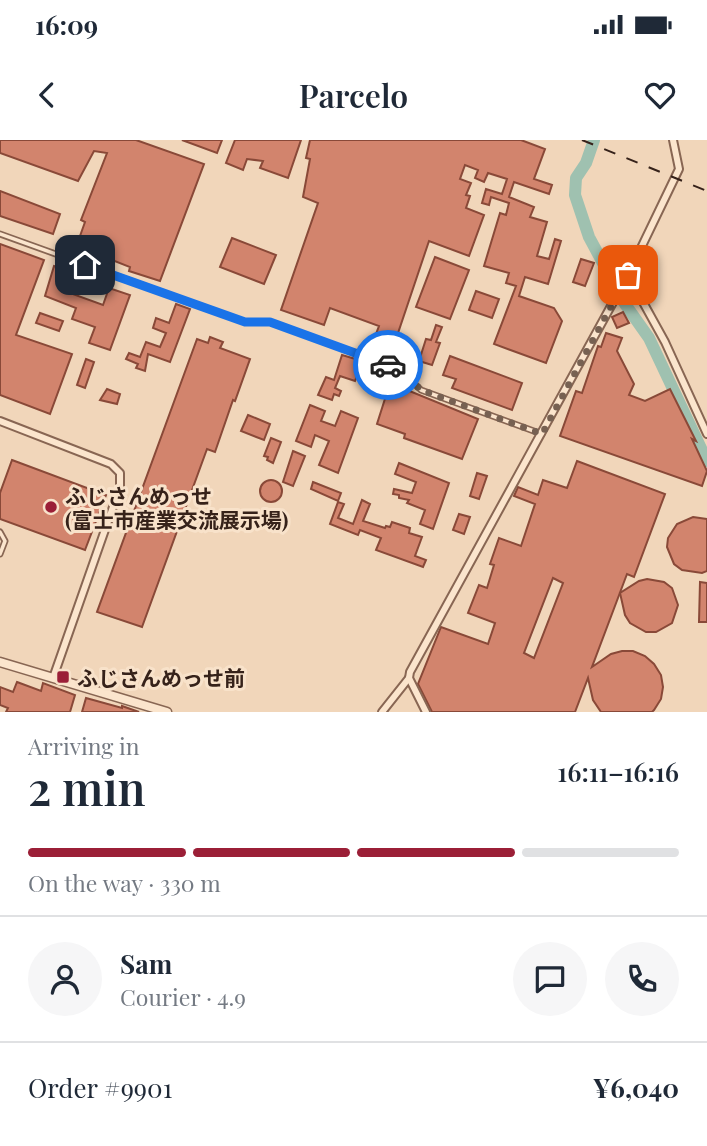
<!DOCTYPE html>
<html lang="en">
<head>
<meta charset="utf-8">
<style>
  body { margin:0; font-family:"Playfair Display","Noto Sans JP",serif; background:#f6f6f7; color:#1f2937; height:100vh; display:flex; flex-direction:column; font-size:26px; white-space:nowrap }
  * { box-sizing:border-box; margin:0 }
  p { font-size:23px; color:#747a83 }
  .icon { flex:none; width:38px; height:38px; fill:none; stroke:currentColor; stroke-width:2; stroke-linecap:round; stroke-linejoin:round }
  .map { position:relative; height:572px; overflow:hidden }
  .panel { display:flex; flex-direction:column; background:#fff; flex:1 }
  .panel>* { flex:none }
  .pin { position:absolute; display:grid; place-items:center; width:60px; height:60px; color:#fff; margin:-30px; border-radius:14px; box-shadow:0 4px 10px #0006 }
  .courier { position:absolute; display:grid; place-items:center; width:70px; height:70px; margin:-35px; border:5px solid #1a73e8; border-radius:50%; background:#fff; color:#222; box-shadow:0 2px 9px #0007 }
  .head em { font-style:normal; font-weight:600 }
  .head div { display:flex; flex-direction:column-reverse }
  .head { display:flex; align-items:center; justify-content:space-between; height:119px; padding:0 28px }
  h1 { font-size:46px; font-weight:600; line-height:52px }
  .bar { display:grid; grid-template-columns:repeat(4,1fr); gap:10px 7px; align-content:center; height:84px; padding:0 28px }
  .bar i { height:9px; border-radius:5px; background:#e0e1e3 }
  .bar .selected { background:#9b1f37 }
  .bar p { grid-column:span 4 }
  .line { display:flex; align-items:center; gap:18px; padding:0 28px; border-top:2px solid #e0e1e3 }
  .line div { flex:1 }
  .round { display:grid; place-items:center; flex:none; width:74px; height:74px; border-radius:37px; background:#f6f6f7 }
  .status { display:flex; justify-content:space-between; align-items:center; height:49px; padding:0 35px; background:#fff; direction:ltr }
  .status svg { height:19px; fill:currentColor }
  header { display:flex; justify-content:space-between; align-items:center; height:91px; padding:0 28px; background:#fff; font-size:32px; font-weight:600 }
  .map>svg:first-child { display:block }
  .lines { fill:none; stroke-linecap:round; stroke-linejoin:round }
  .river { stroke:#9fc1b0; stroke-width:12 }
  .building { fill:#d2846d; stroke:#894938; stroke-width:2; fill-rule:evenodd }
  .service-casing { stroke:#886653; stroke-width:7 }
  .minor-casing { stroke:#886653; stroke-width:10 }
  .tertiary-casing { stroke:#886653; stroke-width:11 }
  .service { stroke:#fbe5cd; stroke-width:3.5 }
  .minor { stroke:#fbe5cd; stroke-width:6 }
  .tertiary { stroke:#fbe5cd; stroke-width:8 }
  .rail { stroke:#36221a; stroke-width:2; stroke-dasharray:12 12; stroke-linecap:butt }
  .done { stroke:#776152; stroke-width:7; stroke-dasharray:0 12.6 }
  .route { stroke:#1a73e8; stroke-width:9 }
  .poi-dot { fill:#9b1f37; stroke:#f8e2ca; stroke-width:2.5 }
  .labels { text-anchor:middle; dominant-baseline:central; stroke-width:6; stroke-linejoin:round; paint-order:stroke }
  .poi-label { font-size:21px; font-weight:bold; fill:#36221a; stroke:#f8e2ca; text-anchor:start }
</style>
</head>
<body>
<div class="status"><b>16:09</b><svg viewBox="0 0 49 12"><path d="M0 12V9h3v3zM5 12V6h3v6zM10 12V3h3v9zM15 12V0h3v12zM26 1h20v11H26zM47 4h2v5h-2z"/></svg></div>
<header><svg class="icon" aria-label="back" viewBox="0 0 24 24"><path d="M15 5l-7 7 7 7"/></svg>Parcelo<svg class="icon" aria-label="heart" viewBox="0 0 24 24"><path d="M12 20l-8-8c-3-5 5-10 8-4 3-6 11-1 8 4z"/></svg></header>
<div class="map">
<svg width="707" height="572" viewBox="0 0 707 572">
  <rect width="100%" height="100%" fill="#f1d6ba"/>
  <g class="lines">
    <path class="river" d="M594,0l-8,23 -10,15 -1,17 14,42 36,67 24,34 58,123"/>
  </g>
  <g class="building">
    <path d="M0,0h136l68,24 -44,117 -31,-10 1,-4 -33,-13 -1,3 -21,-7 10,-28 -4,-2 26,-67 -13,-2 -16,30 -78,-28z"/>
    <path d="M182,0h40l-5,13z"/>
    <path d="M235,0h66l-13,38 -28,-10 3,-7 -16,-2 -4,11 -17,-7z"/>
    <path d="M310,0h211l24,9 -11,30 18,6 -3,9 -35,-12 -5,15 25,10 -4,10 17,5 -10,34 12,3 6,-20 6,2 -13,43 -23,-7 -6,19 35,12 8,13 -16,42 -52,-19 22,-58 -10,-3 3,-10 -25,-7 16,-53 6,2 3,-12 -18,-6 -2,8 -7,-2 4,-14 16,5 5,-15 -19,-6 -4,9 -9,-4 3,-8 -13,-5 -5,14 11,4 -5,12 4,1 -4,12 18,7 -15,41 -40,-15 -31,92 -10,20 -17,-6 8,-21 -49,-18 -6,17 -43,-15 37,-107 -15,-6 7,-38 -4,-1z"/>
    <path d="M0,51l60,23 -7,20 -53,-18z"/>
    <path d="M232,98l44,17 -12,29 -44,-17z"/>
    <path d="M0,104l44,16 -28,75 56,19 -22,60 -50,-19z"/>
    <path d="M435,117l34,13 -19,49 -34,-12z"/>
    <path d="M581,119l13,4 -9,23 -12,-4z"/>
    <path d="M54,126l20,8 -7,18 36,13 6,-17 21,7 -20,55 -21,-7 6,-16 -23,-8 4,-11 -31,-12z"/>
    <path d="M476,151l23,8 -7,19 -23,-8z"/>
    <path d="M176,164l14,5 -20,53 -22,-8 -3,17 -9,-3 2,-4 -12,-5 3,-6 11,4 6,-15 14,5 6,-14 -13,-5 3,-10 13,5z"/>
    <path d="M623,172l6,11 -12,5 -5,-11z"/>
    <path d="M40,173l23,8 -4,10 -23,-8z"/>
    <path d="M436,185l6,2 -6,15 4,1 -8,22 -13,-4 7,-22 5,1z"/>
    <path d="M606,193l16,5 -5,13 17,33 -5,11 16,6 25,-12 26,52 -4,-2 15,32 -5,15 -142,-50 16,-45 6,2 16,-47 3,1z"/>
    <path d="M210,197l13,5 -3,6 30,11 -15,42 -2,-1 -18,52 -8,-3 -65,178 -45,-15 100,-273 11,4z"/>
    <path d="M342,215l20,6 -7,20 -15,-5 -5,12 6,3 -2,5 -5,-2 -2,6 -14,-5 8,-18 8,3z"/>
    <path d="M450,216l72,27 -10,27 -60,-22 4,-9 -13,-4z"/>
    <path d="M86,219l8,3 -9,26 -8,-3z"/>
    <path d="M390,243l88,36 -16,40 -58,-21 1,-4 -28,-10z"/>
    <path d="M107,249l13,5 -3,10 -17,-4z"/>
    <path d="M310,265l15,6 -4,10 14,5 6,-15 17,7 -20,55 -19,-8 10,-24 -14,-6 -4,12 -15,-6z"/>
    <path d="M248,275l22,9 -6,16 -23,-9z"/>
    <path d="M271,298l10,4 -8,21 -6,-3 1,-3 -4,-1z"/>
    <path d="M293,311l12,5 -12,30 -10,-4z"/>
    <path d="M12,320l94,35 -21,55 -85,-31v-26z"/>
    <path d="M577,321l88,33 -31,83 -7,-3 -35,93 19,-13 11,-3h11l12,5 9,8 7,11 2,12 -2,12 -7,11 -2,2h-51l-8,-12 -5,-22 -13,34h-143l-14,-28 23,-57 47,17 7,-21 -27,-10 11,-28 8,3 7,-23 -4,-1 9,-26 22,8 14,-42 -21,-8 4,-9 20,8 5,-15 24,8zM553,438l10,5 -29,75 -10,-5z"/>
    <path d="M399,323l50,20 -16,46 -13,-5 5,-14 -18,-7 2,-3 -10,-2v-3l-6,-1 1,-5 18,4 4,-11 -21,-8z"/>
    <path d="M477,333l10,3 -8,23 -9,-3z"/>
    <circle cx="271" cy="351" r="11"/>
    <path d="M313,342l28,11 -3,8 -27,-12z"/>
    <path d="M362,360l8,4 -7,17 22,7 1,-2 4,1 2,-5 18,6 -1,5 13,4 -7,19 11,4 -3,7 -47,-17 5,-12 -21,-8 -2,5 -28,-11 8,-22 6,2 -6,14 15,6z"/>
    <path d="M459,374l11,3 -6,17 -11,-4z"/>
    <path d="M693,377l14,2v52l-5,2 -20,-3 -8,-6 -7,-17 1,-9 9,-14z"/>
    <path d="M647,439l17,3 8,6 6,17 -6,18 -16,9h-10l-16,-9 -5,-8 -5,-22 19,-12z"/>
    <path d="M700,442l7,1v39h-8z"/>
    <path d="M17,542l24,9 2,-8 32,12 -5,17h-64l2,-4 -8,-3v-18l13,5z"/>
    <path d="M86,558l36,10v-2l17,6h-57z"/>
  </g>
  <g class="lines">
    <defs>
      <g id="service">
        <path d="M0,94l245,88h25l129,47 22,21 121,44"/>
        <path d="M0,392l5,9 -5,13"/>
      </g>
      <g id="minor">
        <path d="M628,135l37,67 42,92"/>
        <path d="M0,281l111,43 9,9v14l-67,191"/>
        <path d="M382,572l27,-34"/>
        <path d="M426,572l-17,-34 1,-6 218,-397 51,-106 -6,-29"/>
      </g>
      <path id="tertiary" d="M0,522l167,50"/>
    </defs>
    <use href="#service" class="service-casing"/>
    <use href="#minor" class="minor-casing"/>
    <use href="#tertiary" class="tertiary-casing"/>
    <use href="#service" class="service"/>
    <use href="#minor" class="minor"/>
    <use href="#tertiary" class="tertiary"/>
    <path class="rail" d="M582,0l125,51"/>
  </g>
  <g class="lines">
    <path class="done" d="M388,225l11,4 22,21 121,44 86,-159"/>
    <path class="route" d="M85,125l160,57h25l118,43"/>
  </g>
  <g class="poi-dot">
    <circle cx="51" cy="367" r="7"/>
    <rect x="56" y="530" width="14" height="14" rx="3.5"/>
  </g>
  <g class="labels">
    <g class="poi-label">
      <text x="65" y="355">ふじさんめっせ<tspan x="65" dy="24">(富士市産業交流展示場)</tspan></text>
      <text x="77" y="537">ふじさんめっせ前</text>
    </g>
  </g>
</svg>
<div class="pin" style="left:628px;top:135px;background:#ea580c"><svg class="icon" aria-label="bag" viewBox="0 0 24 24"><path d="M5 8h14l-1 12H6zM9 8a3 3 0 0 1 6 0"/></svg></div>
<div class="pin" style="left:85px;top:125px;background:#1f2937"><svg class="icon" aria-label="home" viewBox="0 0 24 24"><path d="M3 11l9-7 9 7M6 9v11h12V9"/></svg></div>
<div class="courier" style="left:388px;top:225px"><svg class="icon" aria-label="car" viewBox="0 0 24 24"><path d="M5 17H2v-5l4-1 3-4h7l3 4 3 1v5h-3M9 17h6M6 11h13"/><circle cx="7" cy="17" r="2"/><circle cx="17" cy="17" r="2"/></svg></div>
</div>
<section class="panel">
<div class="head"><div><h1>2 min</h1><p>Arriving in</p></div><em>16:11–16:16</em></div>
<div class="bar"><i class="selected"></i><i class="selected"></i><i class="selected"></i><i></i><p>On the way · 330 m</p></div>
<div class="line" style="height:126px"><a class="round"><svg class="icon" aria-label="person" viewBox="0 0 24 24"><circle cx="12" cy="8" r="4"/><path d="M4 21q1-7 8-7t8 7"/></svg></a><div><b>Sam</b><p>Courier · 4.9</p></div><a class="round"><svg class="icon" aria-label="chat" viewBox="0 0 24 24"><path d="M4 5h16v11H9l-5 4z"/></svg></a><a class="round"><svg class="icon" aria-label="phone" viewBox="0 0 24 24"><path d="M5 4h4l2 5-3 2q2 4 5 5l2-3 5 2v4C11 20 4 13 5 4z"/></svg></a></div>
<div class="line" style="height:91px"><div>Order #9901</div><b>¥6,040</b></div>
</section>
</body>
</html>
